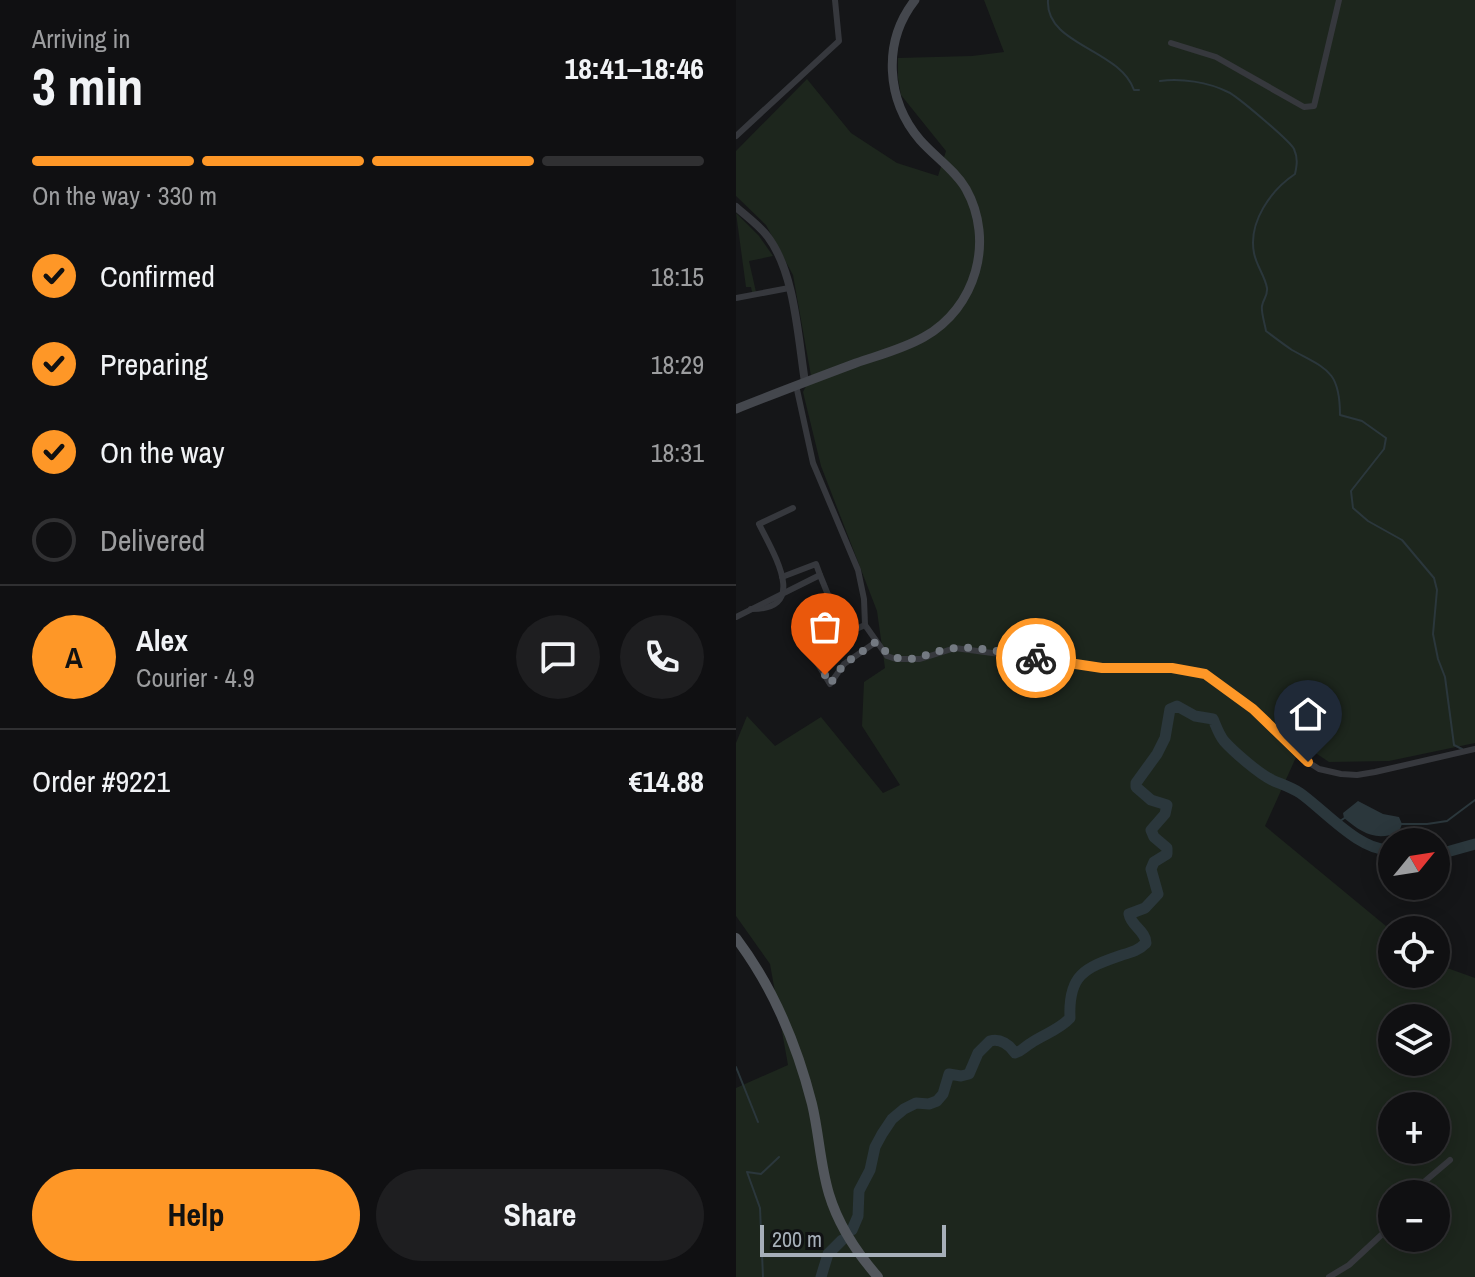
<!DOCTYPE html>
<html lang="en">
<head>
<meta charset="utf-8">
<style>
  body { margin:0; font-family:"Archivo Narrow",sans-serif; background:#1e1e20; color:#f1f3f6; height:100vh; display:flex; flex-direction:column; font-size:30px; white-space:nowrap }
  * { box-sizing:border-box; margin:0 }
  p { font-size:26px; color:#9c9d9f }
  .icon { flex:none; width:44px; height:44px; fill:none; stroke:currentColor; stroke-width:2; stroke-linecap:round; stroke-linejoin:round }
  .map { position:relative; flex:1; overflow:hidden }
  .details { display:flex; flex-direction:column; background:#101012; width:736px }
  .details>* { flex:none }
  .needle { width:52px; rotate:60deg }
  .buttons { position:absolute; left:642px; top:828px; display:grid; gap:16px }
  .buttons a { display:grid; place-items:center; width:72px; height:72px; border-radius:50%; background:#101012; box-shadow:0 4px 20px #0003,0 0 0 2px #303032; font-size:40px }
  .scale { position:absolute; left:24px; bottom:20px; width:186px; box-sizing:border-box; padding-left:8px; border:4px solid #a6afb9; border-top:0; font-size:22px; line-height:28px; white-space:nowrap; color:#a6afb9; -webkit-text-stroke:6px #101113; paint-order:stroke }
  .pin { position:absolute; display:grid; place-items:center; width:68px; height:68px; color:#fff; margin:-82px -34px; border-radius:50% 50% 50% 0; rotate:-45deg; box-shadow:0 0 8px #0007 }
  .pin .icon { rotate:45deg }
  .courier { position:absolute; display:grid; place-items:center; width:80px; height:80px; margin:-40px; border:6px solid #fe9727; border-radius:50%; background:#fff; color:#222; box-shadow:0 2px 10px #0007 }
  .headline em { font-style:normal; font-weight:700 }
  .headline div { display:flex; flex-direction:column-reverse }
  .headline { display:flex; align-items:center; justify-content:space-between; height:136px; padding:0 32px }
  h1 { font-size:52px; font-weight:700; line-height:60px }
  .bar { display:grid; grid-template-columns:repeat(4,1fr); gap:12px 8px; align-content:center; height:96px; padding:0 32px }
  .bar i { height:10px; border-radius:6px; background:#303032 }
  .bar .selected { background:#fe9727 }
  .bar p { grid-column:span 4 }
  .line { display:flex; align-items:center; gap:20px; padding:0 32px; border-top:2px solid #303032 }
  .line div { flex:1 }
  .round { display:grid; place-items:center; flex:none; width:84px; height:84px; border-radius:42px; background:#1e1e20 }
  ol { padding:0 32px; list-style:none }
  li { display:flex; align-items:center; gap:24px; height:88px }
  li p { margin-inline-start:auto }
  li .icon { padding:8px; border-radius:50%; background:#fe9727; color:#111; stroke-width:4 }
  li:last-child { color:#9c9d9f }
  li i { width:44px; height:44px; border:4px solid #303032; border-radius:50% }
  .action { display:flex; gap:16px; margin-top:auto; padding:16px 32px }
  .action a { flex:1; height:92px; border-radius:48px; background:#fe9727; color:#111; font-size:32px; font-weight:700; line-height:92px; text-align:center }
  .action a+a { background:#1e1e20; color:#f1f3f6 }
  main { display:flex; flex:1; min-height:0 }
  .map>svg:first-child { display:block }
  .green { fill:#1d261d; fill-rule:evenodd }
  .water { fill:#2b373c }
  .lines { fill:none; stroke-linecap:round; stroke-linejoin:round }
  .stream { stroke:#2b373c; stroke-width:2 }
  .river { stroke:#2b373c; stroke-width:11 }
  .minor { stroke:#36383d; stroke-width:6 }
  .tertiary { stroke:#36383d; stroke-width:8 }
  .secondary { stroke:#44474d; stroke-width:9 }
  .primary { stroke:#52565c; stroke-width:10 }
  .done { stroke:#737981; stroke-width:8; stroke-dasharray:0 14.4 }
  .route { stroke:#fe9727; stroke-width:10 }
</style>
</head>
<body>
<main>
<section class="details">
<div class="headline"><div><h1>3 min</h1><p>Arriving in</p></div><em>18:41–18:46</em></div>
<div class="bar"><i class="selected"></i><i class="selected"></i><i class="selected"></i><i></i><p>On the way · 330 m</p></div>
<ol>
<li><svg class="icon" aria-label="check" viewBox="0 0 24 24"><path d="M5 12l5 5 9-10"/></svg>Confirmed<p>18:15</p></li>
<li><svg class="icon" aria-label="check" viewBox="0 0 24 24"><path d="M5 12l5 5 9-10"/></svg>Preparing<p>18:29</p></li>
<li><svg class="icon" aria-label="check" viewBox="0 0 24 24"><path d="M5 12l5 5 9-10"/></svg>On the way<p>18:31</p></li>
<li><i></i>Delivered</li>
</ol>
<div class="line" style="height:144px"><b class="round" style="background:#fe9727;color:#111">A</b><div><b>Alex</b><p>Courier · 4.9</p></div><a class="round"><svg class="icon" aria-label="chat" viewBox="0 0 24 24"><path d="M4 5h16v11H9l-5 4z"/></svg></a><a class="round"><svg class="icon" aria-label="phone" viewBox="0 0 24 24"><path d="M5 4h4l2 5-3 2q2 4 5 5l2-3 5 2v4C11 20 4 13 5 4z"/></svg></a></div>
<div class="line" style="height:104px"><div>Order #9221</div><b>€14.88</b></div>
<div class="action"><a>Help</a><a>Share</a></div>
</section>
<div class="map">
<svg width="739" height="1277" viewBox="0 0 739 1277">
  <rect width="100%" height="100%" fill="#151618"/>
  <g class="green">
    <path d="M248,0h491v743l-86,18 -60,1 -27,-18 -37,82 127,105v43h44v-10l39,14v299h-739v-189l52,-23 -18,-101 -34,-48v-173l11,-27 28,30 46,-29 62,76 17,-8 -38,-59 2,-44 21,-14 -8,-57 -56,-145 -18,-74 8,-16 -18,-101 -27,-50 -30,-29v-45l71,-72 44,54 46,30 41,13 8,-25 -45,-56 -3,-17v-20l74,-2 32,-4zM656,1018h44v44h-44zM656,1106h44v44h-44zM656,1194h44v44h-44z"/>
    <path d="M0,213l23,23 14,20 -24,5 7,31h-4l-1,-5h-5z"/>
  </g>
  <path class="water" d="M622,801l25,13 16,3 3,7 -3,8c-23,10 -37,1 -55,-14l-1,-5z"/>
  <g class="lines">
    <g class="stream">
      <path d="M312,0c-3,45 72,49 86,90h5"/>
      <path d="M424,81c21,-3 48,1 68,11 9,4 62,49 66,57 4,9 3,16 1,25 -24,16 -47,48 -41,79 2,12 11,23 13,35 1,8 -4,11 -5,18 -1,7 3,18 4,25 8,6 17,13 26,19 34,19 48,20 48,65l22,6 24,17 -2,11 -33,42 2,17 15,13 34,19 32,38 3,12 -4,44 5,25 7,18 9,68 8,4"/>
      <path d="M601,823l9,-6"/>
      <path d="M664,824h27l20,-3 28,-21"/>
      <path d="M0,1067l22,55"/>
      <path d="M27,1277l-3,-69 -13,-36 14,2 18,-17"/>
    </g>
    <g class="river">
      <path d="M700,855l39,-11"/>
      <path d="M116,1230l6,-14 1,-25 11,-21 5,-23 7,-13 10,-15 12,-10 12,-6 13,1 8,-3 6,-7 6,-20 12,2 8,-2 9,-21 12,-12c10,-3 20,4 25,12 7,-2 9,-6 16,-10 13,-9 28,-13 39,-25 -2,-43 14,-50 52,-63 10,-3 17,-5 24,-12 0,-12 -15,-17 -17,-29l16,-6 13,-14 -7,-25 3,-7 13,-8v-6l-13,-11 -3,-7 14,-16 2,-9 -16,-5 -15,-13v-4l21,-29 8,-16 5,-29 7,-3 18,10 18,3c3,7 6,16 11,22 10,11 34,32 48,39 9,4 19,7 28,13 22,15 63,62 92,56"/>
      <path d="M85,1277l7,-23 14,-14"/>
    </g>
    <g class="minor">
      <path d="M435,43l45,14 88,50 10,-1 25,-106"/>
      <path d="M0,136l103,-95 -4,-41"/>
      <path d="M0,298l53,-10"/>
      <path d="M60,385l17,78 45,107 6,29 1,26 22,31 9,3h24l35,-11 147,20h70l33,6 48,35 55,53 11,7 22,5 16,1 18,-3 100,-23"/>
      <path d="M46,577l34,-13 4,11"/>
      <path d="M15,609c59,1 22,-56 8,-85l34,-16"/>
      <path d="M0,617l84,-42 15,37"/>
      <path d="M129,625l-49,22v14l14,23 14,-20 32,-22"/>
      <path d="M680,1194l8,-12 26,-22"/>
      <path d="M593,1277l20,-12 43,-40"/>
    </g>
    <path class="tertiary" d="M0,207c10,9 24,19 32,30 27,36 30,101 37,145"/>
    <path class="secondary" d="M0,409c40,-16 80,-31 120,-46 23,-8 47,-14 68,-26 52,-29 71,-96 42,-148 -11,-19 -31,-32 -46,-49 -34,-40 -38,-98 -5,-140"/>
    <path class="primary" d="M0,938c37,49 61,107 76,166 7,29 8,60 17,90 9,30 28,59 49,83"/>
  </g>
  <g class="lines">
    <path class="done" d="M89,675l5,9 14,-20 32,-22c28,33 46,9 79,6 26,-2 55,6 81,10"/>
    <path class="route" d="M300,658l66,10h70l33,6 48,35 55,53"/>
  </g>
</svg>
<div class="buttons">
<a><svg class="needle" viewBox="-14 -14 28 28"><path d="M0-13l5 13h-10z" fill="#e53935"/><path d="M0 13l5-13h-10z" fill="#9c9d9f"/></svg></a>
<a><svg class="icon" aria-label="locate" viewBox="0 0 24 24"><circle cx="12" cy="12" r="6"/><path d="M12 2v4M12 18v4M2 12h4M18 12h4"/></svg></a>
<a><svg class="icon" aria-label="layers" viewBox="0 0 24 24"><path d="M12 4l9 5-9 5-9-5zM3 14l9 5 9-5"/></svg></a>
<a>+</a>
<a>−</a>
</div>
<div class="scale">200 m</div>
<div class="pin" style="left:89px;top:675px;background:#ea580c"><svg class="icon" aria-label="bag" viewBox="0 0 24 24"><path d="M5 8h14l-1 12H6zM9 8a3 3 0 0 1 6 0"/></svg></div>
<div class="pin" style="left:572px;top:762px;background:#1f2937"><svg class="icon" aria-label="home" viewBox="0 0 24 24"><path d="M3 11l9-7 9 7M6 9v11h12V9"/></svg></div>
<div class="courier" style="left:300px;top:658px"><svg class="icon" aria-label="bike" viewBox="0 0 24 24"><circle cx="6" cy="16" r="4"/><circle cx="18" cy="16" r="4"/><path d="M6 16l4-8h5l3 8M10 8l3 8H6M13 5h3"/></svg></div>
</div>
</main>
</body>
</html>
